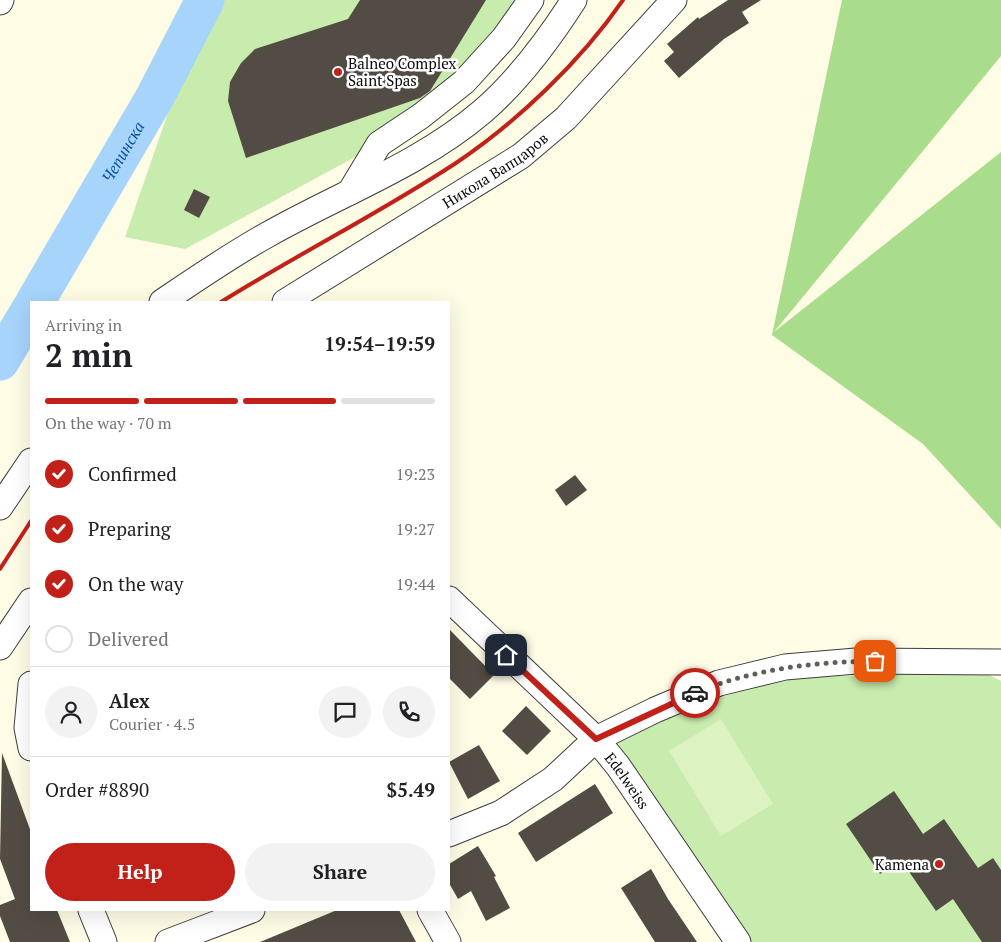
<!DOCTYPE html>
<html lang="en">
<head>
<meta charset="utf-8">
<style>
  body { margin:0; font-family:"PT Serif",serif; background:#f2f2f2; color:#202124; height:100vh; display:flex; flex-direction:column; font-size:19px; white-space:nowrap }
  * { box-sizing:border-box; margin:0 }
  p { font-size:16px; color:#757577 }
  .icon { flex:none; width:28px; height:28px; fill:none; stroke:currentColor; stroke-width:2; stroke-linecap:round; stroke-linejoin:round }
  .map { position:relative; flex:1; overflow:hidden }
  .details { position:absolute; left:30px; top:301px; width:420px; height:610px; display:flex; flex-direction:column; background:#fff; border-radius:0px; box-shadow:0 5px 20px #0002 }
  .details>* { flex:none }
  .pin { position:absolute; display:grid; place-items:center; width:42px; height:42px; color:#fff; margin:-21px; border-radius:10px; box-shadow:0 2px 8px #0006 }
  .courier { position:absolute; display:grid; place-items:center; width:50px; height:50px; margin:-25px; border:4px solid #c22119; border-radius:50%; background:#fff; color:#222; box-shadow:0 1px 6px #0007 }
  .overview em { font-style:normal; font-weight:800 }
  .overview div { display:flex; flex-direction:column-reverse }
  .overview { display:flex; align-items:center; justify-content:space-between; height:85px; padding:0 15px }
  h1 { font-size:32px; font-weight:800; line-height:38px }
  .bar { display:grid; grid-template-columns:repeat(4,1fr); gap:8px 5px; align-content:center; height:60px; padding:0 15px }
  .bar i { height:6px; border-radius:4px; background:#e0e0e0 }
  .bar .selected { background:#c22119 }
  .bar p { grid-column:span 4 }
  .line { display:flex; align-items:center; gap:12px; padding:0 15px; border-top:1px solid #e0e0e0 }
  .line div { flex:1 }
  .round { display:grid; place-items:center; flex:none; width:52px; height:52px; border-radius:26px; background:#f2f2f2 }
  ol { padding:0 15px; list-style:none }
  li { display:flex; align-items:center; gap:15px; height:55px }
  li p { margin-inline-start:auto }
  li .icon { padding:5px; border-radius:50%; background:#c22119; color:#fff; stroke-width:4 }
  li:last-child { color:#757577 }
  li i { width:28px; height:28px; border:2px solid #e0e0e0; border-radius:50% }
  .primary-button { display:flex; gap:10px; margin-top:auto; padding:10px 15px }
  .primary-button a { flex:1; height:58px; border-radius:30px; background:#c22119; color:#fff; font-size:20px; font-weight:800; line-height:58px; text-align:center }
  .primary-button a+a { background:#f2f2f2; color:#202124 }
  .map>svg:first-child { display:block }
  .green { fill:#c8ebae }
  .forest { fill:#a9dd8c }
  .pitch { fill:#dcf2c0 }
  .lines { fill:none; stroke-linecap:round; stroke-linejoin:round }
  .river { stroke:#a7d4fb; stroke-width:39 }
  .building { fill:#534c45 }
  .minor-casing { stroke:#3d3d3d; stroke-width:27 }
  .minor { stroke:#fff; stroke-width:25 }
  .rail { stroke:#c22119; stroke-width:4 }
  .done { stroke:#605f57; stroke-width:5; stroke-dasharray:0 9 }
  .route { stroke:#c22119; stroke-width:6 }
  .poi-dot { fill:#c22119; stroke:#fff; stroke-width:2 }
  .labels { text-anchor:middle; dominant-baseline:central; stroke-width:5; stroke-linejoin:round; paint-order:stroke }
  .poi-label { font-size:15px; fill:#0a0a0a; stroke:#fff; text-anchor:start }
  .street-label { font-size:15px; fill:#0a0a0a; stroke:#fff }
  .water-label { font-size:16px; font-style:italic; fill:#0c53a2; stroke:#fff }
</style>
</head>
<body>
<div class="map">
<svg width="1001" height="942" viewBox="0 0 1001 942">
  <rect width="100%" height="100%" fill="#fffce6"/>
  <g class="green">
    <path d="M216,0h315l-27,38 -125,106 -194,105 -60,-12 63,-182z"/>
    <path d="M981,671l20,10v261h-256l-137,-200 112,-53 65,-11z"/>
  </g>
  <path class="forest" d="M842,0h159v56l-227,276 227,-180v377l-78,-85 -151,-109z"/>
  <path class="pitch" d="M721,719l52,85 -52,32 -52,-85z"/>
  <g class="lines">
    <g class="river">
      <path id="s1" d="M35,302l120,-205 50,-97"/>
      <path d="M0,361l31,-52"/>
    </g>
  </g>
  <g class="building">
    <path d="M360,0h126l-56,91 -10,7 -174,60 -18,-57 2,-19 11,-19 14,-14 93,-30z"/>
    <path d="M728,0h33l-19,12 7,11 -25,16 -45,39 -15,-17 10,-9 -7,-8 31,-27 1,2z"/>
    <path d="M194,189l16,8 -11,21 -15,-8z"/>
    <path d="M575,475l12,15 -21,16 -11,-16z"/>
    <path d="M449,629l45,46 -24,24 -21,-21z"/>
    <path d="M526,706l25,25 -24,24 -25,-24z"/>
    <path d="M479,745l21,36 -32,18 -19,-37z"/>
    <path d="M2,753l29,79v78h26l13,32h-60l-10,-26v-11l15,-6 -15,-40z"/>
    <path d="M595,784l18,29 -77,49 -18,-29z"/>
    <path d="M894,791l29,43 21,-15 34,49 15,-10 8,12v72h-19l-29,-43 -17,12 -35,-51 -21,14 -34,-50z"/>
    <path d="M478,846l18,30 -2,1 16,31 -24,13 -15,-30 -13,8 -9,-16v-19z"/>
    <path d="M651,869l17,30 29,43h-42l-34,-54z"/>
    <path d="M337,910h62l17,32h-156z"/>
  </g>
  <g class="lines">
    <defs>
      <g id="minor">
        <path d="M0,2l1,-2"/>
        <path d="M350,192l29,-48 42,-28 43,-34 40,-44 27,-38"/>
        <path d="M162,302c34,-23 69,-47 105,-67 72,-41 153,-70 216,-124 36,-31 66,-72 91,-111"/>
        <path id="s2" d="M285,302l236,-146 45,-38 108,-118"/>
        <path d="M0,507l31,-46"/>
        <path id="s3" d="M449,599l147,140 22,27 120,176"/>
        <path d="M0,647l31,-46"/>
        <path d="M31,684l-4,44 4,20"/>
        <path d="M449,834l52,-21 52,-34 43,-40 59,-29 64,-27 66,-16 71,-6 145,1"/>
        <path d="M91,910l13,32"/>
        <path d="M430,910l18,32"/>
        <path d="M168,942l84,-32"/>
      </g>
    </defs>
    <use href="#minor" class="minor-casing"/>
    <use href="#minor" class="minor"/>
    <g class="rail">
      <path d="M221,302c77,-48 159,-89 235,-139 61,-41 125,-102 167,-163"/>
      <path d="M0,569l31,-48"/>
    </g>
  </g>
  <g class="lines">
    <path class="done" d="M695,693c57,-24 119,-31 180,-32"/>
    <path class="route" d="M506,655l90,84 99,-46"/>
  </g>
  <g class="poi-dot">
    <circle cx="338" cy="72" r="5"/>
    <circle cx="939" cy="864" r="5"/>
  </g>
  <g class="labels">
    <g class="poi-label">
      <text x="348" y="63">Balneo Complex<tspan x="348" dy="17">Saint Spas</tspan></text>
      <text x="929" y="864" text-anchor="end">Kamena</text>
    </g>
    <g class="street-label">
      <text stroke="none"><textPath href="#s2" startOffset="248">Никола Вапцаров</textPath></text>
      <text stroke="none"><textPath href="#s3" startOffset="255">Edelweiss</textPath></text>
    </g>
    <g class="water-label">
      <text stroke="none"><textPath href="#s1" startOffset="174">Чепинска</textPath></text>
    </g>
  </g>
</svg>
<div class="pin" style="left:875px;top:661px;background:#ea580c"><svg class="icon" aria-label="bag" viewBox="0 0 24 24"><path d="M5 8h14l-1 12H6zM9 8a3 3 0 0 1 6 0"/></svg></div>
<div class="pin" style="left:506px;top:655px;background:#1f2937"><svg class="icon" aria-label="home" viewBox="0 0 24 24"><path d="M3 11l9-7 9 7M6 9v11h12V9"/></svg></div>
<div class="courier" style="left:695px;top:693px"><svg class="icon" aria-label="car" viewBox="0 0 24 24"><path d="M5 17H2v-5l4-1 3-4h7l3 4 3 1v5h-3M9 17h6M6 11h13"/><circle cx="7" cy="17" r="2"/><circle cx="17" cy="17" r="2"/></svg></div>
<section class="details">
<div class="overview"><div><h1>2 min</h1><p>Arriving in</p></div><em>19:54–19:59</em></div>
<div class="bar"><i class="selected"></i><i class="selected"></i><i class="selected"></i><i></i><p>On the way · 70 m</p></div>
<ol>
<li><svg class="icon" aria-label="check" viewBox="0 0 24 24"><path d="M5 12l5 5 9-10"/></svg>Confirmed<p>19:23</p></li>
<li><svg class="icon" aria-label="check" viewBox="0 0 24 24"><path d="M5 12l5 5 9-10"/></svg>Preparing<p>19:27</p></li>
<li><svg class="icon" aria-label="check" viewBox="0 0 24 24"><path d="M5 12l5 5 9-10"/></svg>On the way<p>19:44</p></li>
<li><i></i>Delivered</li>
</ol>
<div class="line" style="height:90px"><a class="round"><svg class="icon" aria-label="person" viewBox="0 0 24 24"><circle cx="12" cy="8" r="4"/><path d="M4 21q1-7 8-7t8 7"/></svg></a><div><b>Alex</b><p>Courier · 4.5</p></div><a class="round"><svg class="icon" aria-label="chat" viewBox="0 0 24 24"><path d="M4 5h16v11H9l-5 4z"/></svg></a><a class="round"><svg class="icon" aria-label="phone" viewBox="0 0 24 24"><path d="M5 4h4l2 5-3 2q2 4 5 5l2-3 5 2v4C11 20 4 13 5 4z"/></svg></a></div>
<div class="line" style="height:65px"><div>Order #8890</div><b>$5.49</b></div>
<div class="primary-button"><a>Help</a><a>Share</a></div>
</section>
</div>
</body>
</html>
